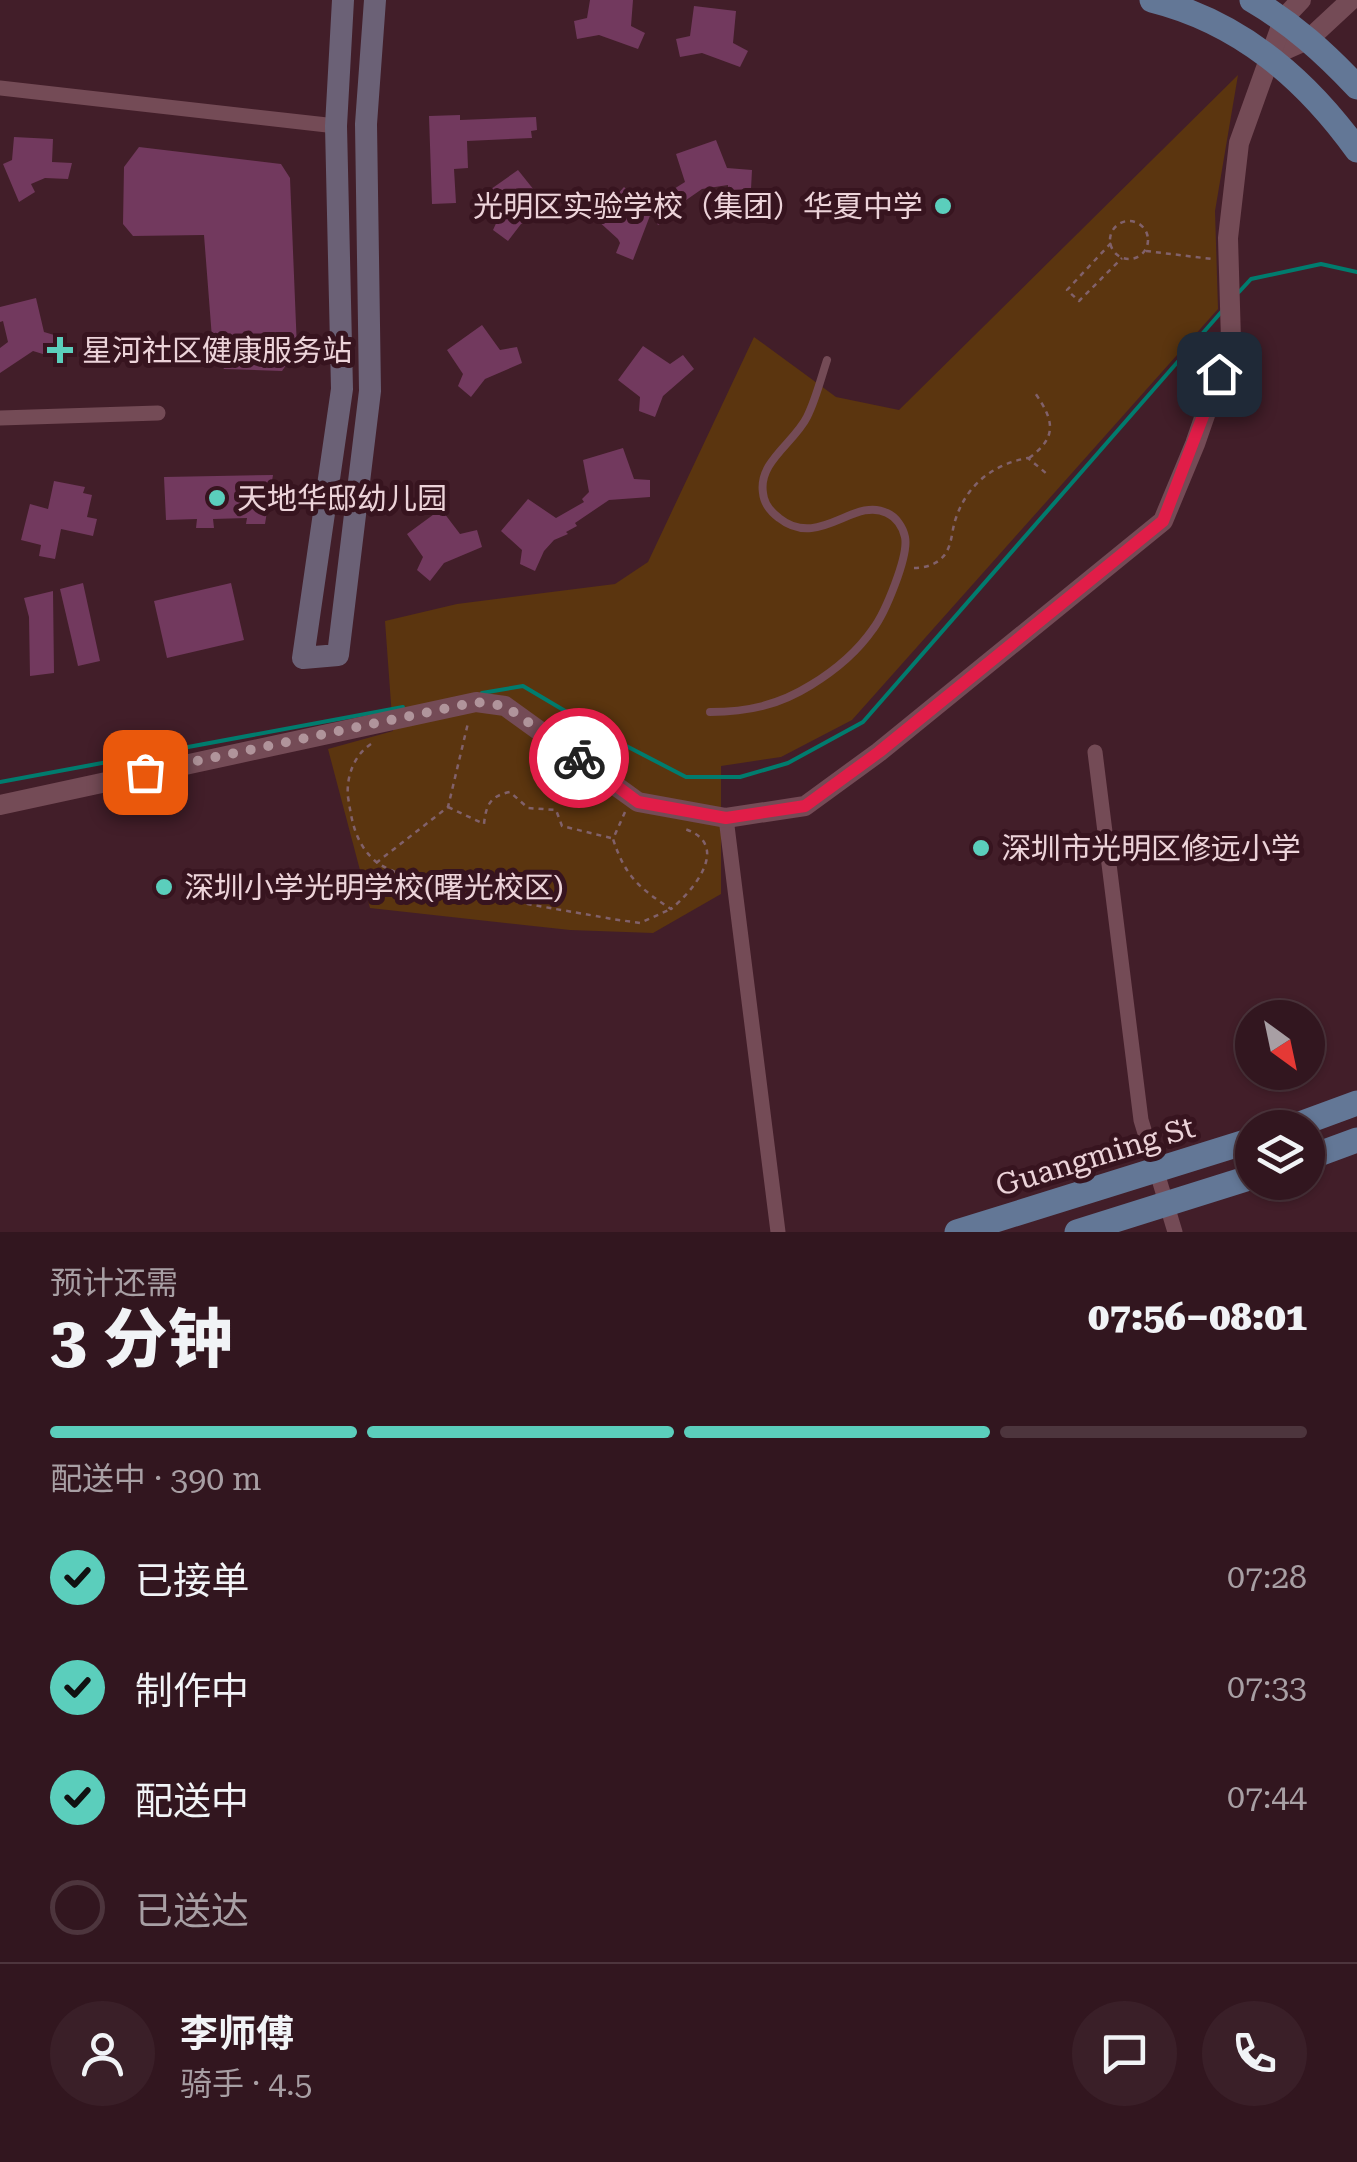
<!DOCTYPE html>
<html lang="zh">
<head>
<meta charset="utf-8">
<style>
  body { margin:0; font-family:"Roboto Serif","Noto Sans SC",serif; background:#3a1f28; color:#f1f3f6; height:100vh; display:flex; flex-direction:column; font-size:38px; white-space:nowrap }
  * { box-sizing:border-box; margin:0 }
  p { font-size:32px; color:#a89fa4 }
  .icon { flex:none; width:55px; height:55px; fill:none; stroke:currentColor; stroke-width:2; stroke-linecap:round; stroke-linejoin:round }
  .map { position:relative; height:1232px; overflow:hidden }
  .details { display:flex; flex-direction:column; background:#32161f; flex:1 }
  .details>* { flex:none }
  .needle { width:65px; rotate:147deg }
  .controls { position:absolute; left:1235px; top:1000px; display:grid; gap:20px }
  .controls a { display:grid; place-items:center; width:90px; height:90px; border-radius:50%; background:#32161f; box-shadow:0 2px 8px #0004,0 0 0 2px #4d353d; font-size:50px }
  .pin { position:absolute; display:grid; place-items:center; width:85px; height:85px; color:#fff; margin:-42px; border-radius:20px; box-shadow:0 5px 15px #0006 }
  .courier { position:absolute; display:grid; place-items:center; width:100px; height:100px; margin:-50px; border:8px solid #e11d48; border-radius:50%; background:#fff; color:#222; box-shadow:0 2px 12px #0007 }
  .overview em { font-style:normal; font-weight:800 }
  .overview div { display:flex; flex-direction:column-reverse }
  .overview { display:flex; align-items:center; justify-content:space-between; height:170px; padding:0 50px }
  h1 { font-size:65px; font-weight:800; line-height:75px }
  .bar { display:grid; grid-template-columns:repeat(4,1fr); gap:15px 10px; align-content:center; height:120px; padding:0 50px }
  .bar i { height:12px; border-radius:8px; background:#4d353d }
  .bar .selected { background:#5bcebc }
  .bar p { grid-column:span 4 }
  .line { display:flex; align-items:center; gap:25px; padding:0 50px; border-top:2px solid #4d353d }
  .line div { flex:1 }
  .round { display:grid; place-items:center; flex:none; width:105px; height:105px; border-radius:52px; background:#3a1f28 }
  ol { padding:0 50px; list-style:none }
  li { display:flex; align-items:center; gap:30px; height:110px }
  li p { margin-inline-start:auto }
  li .icon { padding:10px; border-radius:50%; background:#5bcebc; color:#111; stroke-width:4 }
  li:last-child { color:#a89fa4 }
  li i { width:55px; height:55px; border:5px solid #4d353d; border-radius:50% }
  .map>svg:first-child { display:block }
  .green { fill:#5b350f }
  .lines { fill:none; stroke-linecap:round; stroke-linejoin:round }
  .stream { stroke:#007c6e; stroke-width:4 }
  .building { fill:#72395e }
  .path { stroke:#81616a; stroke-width:2.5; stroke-dasharray:5 5; stroke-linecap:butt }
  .service { stroke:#744b56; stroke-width:8 }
  .minor { stroke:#744b56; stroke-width:15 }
  .tertiary { stroke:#744b56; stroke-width:20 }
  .secondary { stroke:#6b6176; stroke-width:22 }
  .primary { stroke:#637796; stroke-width:25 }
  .done { stroke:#b0949b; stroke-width:10; stroke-dasharray:0 18 }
  .route { stroke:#e11d48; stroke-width:12 }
  .poi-dot { fill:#5bcebc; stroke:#37141f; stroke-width:4 }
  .labels { text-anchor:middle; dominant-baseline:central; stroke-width:10; stroke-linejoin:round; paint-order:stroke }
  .poi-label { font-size:30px; fill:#ecd3d9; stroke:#37141f; text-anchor:start }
  .street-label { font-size:30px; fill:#ecd3d9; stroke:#37141f }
</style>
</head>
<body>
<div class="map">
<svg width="1357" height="1232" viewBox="0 0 1357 1232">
  <rect width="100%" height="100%" fill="#421e29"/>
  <path class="green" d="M1238,75l-23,136 3,98 -366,411 -71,37 -60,9v128l-68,39 -83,-3 -200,-22 -42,-159 65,-18 -8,-110 72,-17 158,-20 33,-22 106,-225 82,60 63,13z"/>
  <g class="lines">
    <g class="stream">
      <path d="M1239,292l12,-13 70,-15 36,8"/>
      <path d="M482,693l41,-7 86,51 77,40h54l48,-14 75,-41 360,-412"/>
      <path d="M0,782l403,-75"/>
    </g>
  </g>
  <g class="building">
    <path d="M590,0h43l-2,26 14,7 -7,16 -39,-14 -22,4 -3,-18 13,-3z"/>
    <path d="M694,6l42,5 -3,32 15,8 -8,16 -38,-14 -22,4 -4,-18 14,-3z"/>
    <path d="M460,115v5l76,-3 1,13 -6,1 1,7 -65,3 1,27 -14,1 2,34 -24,1 -3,-88z"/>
    <path d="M14,137l39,2 -1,23 20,1 -4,16 -23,-1 -14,6 4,8 -16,10 -16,-38 9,-4z"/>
    <path d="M716,140l11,28 25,2 -1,19 -23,1v-5l-26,4 -33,23 3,4 -14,9 -7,-12 -18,47 -17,-7 4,-10 -2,-4 -22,-20 28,-32 21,20 40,-25 -9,-28z"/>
    <path d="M139,147l142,17 9,14 7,171 -15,22 -58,-2 -11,-18 -9,-116 -71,1 -10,-12 1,-57z"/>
    <path d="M518,170l20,25 16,-4 5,17 -38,16 -13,17 -15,-11 6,-13 -15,-23z"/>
    <path d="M36,298l8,34 17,5 -5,21 -23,-7 -33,22v-25l8,-6 -5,-21 -3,1v-15z"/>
    <path d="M482,325l18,25 17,-3 5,16 -37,16 -14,18 -13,-11 5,-12 -16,-24z"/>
    <path d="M643,346l27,18 13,-9 11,14 -31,27 -8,21 -16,-6 1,-14 -22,-17z"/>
    <path d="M623,448l11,31 16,1v17l-41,3 -34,23 2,3 -11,6 2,2 -14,6 -10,11 -9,20 -15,-7 2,-14 -21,-19 27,-32 28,19 28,-16 -2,-3 7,-7 -6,-32z"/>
    <path d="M273,475l-8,49h-19l1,-6 -34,1 1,9h-18l1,-9 -31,1 -2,-43z"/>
    <path d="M54,481l31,6 -2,6 9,2 -5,22 10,2 -4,17 -32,-7 -6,30 -16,-3 2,-11 -20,-5 9,-36 18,5z"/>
    <path d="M441,509l19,25 17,-4 5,17 -38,16 -14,18 -13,-11 6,-13 -16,-23z"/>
    <path d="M83,583l17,78 -22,5 -18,-77z"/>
    <path d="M231,583l13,57 -77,18 -13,-57z"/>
    <path d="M53,591l1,82 -24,3 -1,-59 -5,-19z"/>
  </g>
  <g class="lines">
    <g class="path">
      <circle cx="1129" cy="240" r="19"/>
      <path d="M1111,243l-44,47 12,11 43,-43"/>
      <path d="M1146,251l66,8"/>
      <path d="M1029,458c29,-21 25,-38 6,-65"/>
      <path d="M914,568c13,0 27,-5 33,-17 5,-9 5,-21 8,-30 11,-36 38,-57 73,-63l19,16"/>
      <path d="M371,744c-17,11 -25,33 -23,53 4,25 7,45 26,63 27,26 192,50 238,59l28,4 31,-14"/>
      <path d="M448,807l36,17c2,-19 6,-28 26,-32l18,16 28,2 6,16 49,12"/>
      <path d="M625,812l-12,27c12,37 26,49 58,70 22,-18 61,-64 14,-80"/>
      <path d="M376,863l72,-56 20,-84"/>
    </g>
    <path class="service" d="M710,712c38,0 69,-7 101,-27 23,-14 46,-33 62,-56 12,-16 36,-73 32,-92 -2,-10 -9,-20 -18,-24 -33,-17 -68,37 -108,5 -8,-6 -15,-14 -16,-25 -5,-31 31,-50 44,-76 9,-18 14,-39 20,-57"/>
    <g class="minor">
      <path d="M0,88l336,38"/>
      <path d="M0,418l158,-5"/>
      <path d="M1095,752l46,368 34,112"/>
      <path d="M726,818l52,414"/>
    </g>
    <g class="tertiary">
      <path d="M1271,56l38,-17 42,-39"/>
      <path d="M0,805l476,-103 29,4 133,96 88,16 79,-12 74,-54 284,-231 32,-77 36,-104 -3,-102 11,-95 45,-125 17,-18"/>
    </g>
    <path class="secondary" d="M343,0l-7,126 6,263 -39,269 35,-3 32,-264 -4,-267 9,-124"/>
    <g class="primary">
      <path d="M1152,0c88,22 153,78 205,150"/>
      <path d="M1252,0c41,24 73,53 105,87"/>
      <path d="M1289,1128l68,-25"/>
      <path d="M1308,1158l49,-18"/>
      <path d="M957,1232l295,-92"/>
      <path d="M1077,1232l175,-55"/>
    </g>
  </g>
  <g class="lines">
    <path class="done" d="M145,772l331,-70 29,4 74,52"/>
    <path class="route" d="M579,758l59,44 88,16 79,-12 74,-54 284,-231 56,-147"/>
  </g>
  <g class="poi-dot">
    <circle cx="943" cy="206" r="10"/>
    <path d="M55 335h10v10h10v10h-10v10h-10v-10h-10v-10h10z"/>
    <circle cx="217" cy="498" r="10"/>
    <circle cx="981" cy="848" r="10"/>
    <circle cx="164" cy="887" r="10"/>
  </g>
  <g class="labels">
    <g class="poi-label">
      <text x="923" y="206" text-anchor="end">光明区实验学校（集团）华夏中学</text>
      <text x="82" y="350">星河社区健康服务站</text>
      <text x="237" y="498">天地华邸幼儿园</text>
      <text x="1001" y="848">深圳市光明区修远小学</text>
      <text x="184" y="887">深圳小学光明学校(曙光校区)</text>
    </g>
    <g class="street-label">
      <text transform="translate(1095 1156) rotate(-17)">Guangming St</text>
    </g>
  </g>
</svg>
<div class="controls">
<a><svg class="needle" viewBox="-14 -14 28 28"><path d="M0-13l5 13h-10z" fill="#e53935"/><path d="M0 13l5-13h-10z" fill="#a89fa4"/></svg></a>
<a><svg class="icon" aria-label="layers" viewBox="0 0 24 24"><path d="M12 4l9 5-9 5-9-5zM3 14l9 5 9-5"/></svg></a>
</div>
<div class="pin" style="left:145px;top:772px;background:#ea580c"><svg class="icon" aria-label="bag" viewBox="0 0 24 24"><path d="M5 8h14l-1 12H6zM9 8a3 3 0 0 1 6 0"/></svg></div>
<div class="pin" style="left:1219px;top:374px;background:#1f2937"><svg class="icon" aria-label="home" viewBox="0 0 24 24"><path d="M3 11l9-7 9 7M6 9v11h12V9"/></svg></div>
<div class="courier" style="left:579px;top:758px"><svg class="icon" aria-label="bike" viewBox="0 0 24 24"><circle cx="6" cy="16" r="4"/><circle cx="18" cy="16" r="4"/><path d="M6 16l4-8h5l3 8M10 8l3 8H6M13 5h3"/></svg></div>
</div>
<section class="details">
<div class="overview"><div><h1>3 分钟</h1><p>预计还需</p></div><em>07:56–08:01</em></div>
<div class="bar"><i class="selected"></i><i class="selected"></i><i class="selected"></i><i></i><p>配送中 · 390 m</p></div>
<ol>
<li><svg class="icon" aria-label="check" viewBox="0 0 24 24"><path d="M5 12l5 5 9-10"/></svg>已接单<p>07:28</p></li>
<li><svg class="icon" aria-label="check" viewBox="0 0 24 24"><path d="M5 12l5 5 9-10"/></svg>制作中<p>07:33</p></li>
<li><svg class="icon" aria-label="check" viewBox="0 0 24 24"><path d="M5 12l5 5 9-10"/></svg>配送中<p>07:44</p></li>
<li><i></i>已送达</li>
</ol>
<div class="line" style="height:180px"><a class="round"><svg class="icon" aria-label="person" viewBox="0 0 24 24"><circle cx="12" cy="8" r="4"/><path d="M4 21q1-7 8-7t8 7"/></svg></a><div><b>李师傅</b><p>骑手 · 4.5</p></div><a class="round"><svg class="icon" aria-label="chat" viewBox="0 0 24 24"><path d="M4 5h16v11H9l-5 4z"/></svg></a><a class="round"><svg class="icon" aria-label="phone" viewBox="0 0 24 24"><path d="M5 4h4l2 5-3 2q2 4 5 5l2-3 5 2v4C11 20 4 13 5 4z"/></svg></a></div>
</section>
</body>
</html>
